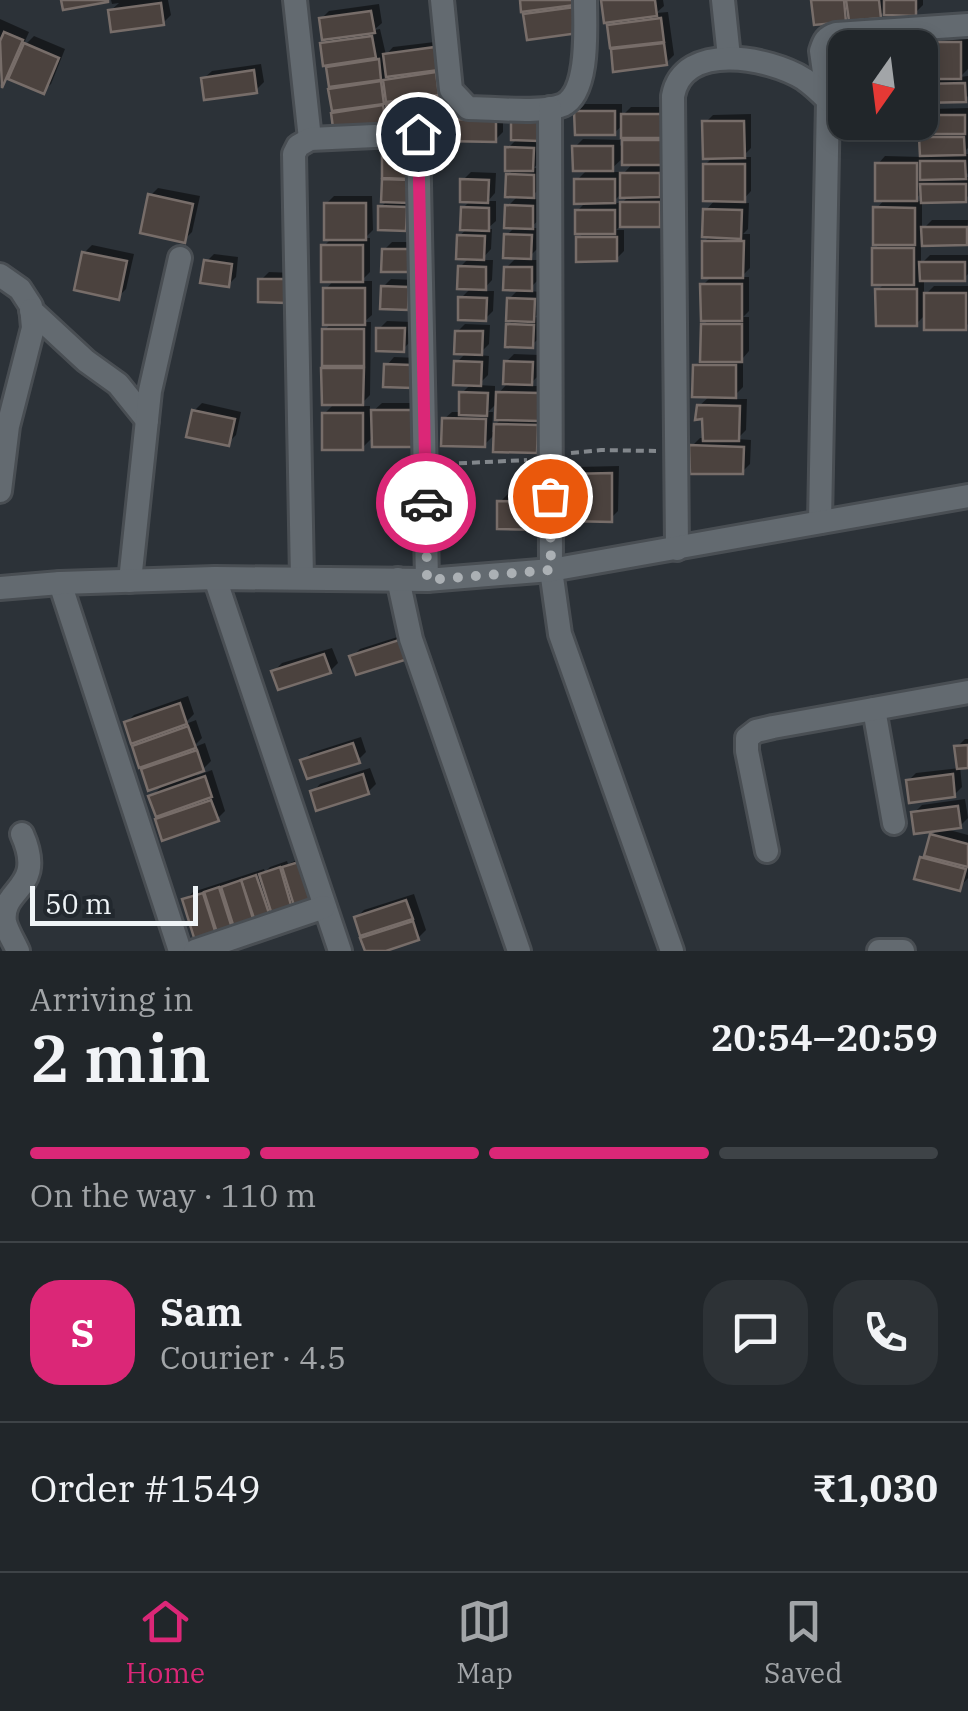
<!DOCTYPE html>
<html lang="en">
<head>
<meta charset="utf-8">
<style>
  body { margin:0; font-family:"IBM Plex Serif",serif; background:#2d3236; color:#f1f3f6; height:100vh; display:flex; flex-direction:column; font-size:38px; white-space:nowrap }
  * { box-sizing:border-box; margin:0 }
  p { font-size:32px; color:#a2a5a8 }
  .icon { flex:none; width:55px; height:55px; fill:none; stroke:currentColor; stroke-width:2; stroke-linecap:round; stroke-linejoin:round }
  .map { position:relative; height:951px; overflow:hidden }
  .details { display:flex; flex-direction:column; background:#21262a; flex:1 }
  .details>* { flex:none }
  .needle { width:65px; rotate:194deg }
  .fabs { position:absolute; left:828px; top:30px; display:grid; gap:20px }
  .fabs a { display:grid; place-items:center; width:110px; height:110px; border-radius:20px; background:#21262a; box-shadow:0 5px 15px #0003,0 0 0 2px #3e4347; font-size:50px }
  .scale { position:absolute; left:30px; bottom:25px; width:168px; box-sizing:border-box; padding-left:10px; border:5px solid #eff4f7; border-top:0; font-size:28px; line-height:35px; white-space:nowrap; color:#eff4f7; -webkit-text-stroke:8px #22282e; paint-order:stroke }
  .pin { position:absolute; display:grid; place-items:center; width:85px; height:85px; color:#fff; margin:-42px; border:5px solid #fff; border-radius:50%; box-shadow:0 2px 10px #0007 }
  .courier { position:absolute; display:grid; place-items:center; width:100px; height:100px; margin:-50px; border:8px solid #db2777; border-radius:50%; background:#fff; color:#222; box-shadow:0 2px 12px #0007 }
  .head em { font-style:normal; font-weight:600 }
  .head div { display:flex; flex-direction:column-reverse }
  .head { display:flex; align-items:center; justify-content:space-between; height:170px; padding:0 30px }
  h1 { font-size:65px; font-weight:600; line-height:75px }
  .bar { display:grid; grid-template-columns:repeat(4,1fr); gap:15px 10px; align-content:center; height:120px; padding:0 30px }
  .bar i { height:12px; border-radius:8px; background:#3e4347 }
  .bar .selected { background:#db2777 }
  .bar p { grid-column:span 4 }
  .line { display:flex; align-items:center; gap:25px; padding:0 30px; border-top:2px solid #3e4347 }
  .line div { flex:1 }
  .round { display:grid; place-items:center; flex:none; width:105px; height:105px; border-radius:30px; background:#2d3236 }
  .dock { display:flex; justify-content:space-around; align-items:center; height:140px; border-top:2px solid #3e4347; background:#21262a; font-size:28px; color:#a2a5a8 }
  .dock a { display:grid; justify-items:center; gap:5px }
  .dock .selected { color:#db2777 }
  .map>svg:first-child { display:block }
  .shadow { fill:#0007; fill-rule:evenodd }
  .building { fill:#4b423e; stroke:#776d69; stroke-width:2.5 }
  .lines { fill:none; stroke-linecap:round; stroke-linejoin:round }
  .minor-casing { stroke:#494e53; stroke-width:28 }
  .path { stroke:#82878c; stroke-width:4; stroke-dasharray:8 5; stroke-linecap:butt }
  .minor { stroke:#636a70; stroke-width:22 }
  .done { stroke:#abb0b4; stroke-width:10; stroke-dasharray:0 18 }
  .route { stroke:#db2777; stroke-width:12 }
</style>
</head>
<body>
<div class="map">
<svg width="968" height="951" viewBox="0 0 968 951">
  <rect width="100%" height="100%" fill="#2c3238"/>
  <g class="shadow">
    <path d="M111,0h57l3,15 -8,8 -53,-12 9,-8 -7,1z"/>
    <path d="M522,0h54l10,23 -60,-8 7,-7z"/>
    <path d="M604,0h59l1,6 -8,7 12,-1 6,43 -8,8 -51,7 -5,-44 7,-8z"/>
    <path d="M814,0h109v5l-8,8 -65,1 -5,5z"/>
    <path d="M379,4l3,19 -8,7 6,-1 6,26 7,-8 50,-6 6,67 -8,8 -50,4 -5,5 -50,7 -4,-44 -10,-44 8,-7 -9,-18 8,-8z"/>
    <path d="M0,19l29,13 -7,16 12,-12 31,13 -14,35 -8,7 -34,-14 -9,8z"/>
    <path d="M930,35h38v34l-8,8 8,-1v20l-3,3 -44,1 -1,11 2,-68zM920,76h11l-11,11z"/>
    <path d="M261,64l3,18 -8,8 -52,-12 8,-7z"/>
    <path d="M585,104h37v12l9,-9h37l2,47 -12,12h9v21l-8,8h8v21l-8,8h-37l-6,6h8v21l-8,8 -38,-21 7,-6 -8,-21 10,-10 -10,-21 12,-12 -14,-21 8,-8 37,1v6l10,-10 -6,-12 -10,9 -37,-21zM625,156l9,6 -9,10h-17zM620,195h10l-8,8h-10z"/>
    <path d="M968,108v40l-6,6h6v19l-3,4h3v19l-3,4 -42,-9 -9,10h8v29l10,-10h36l-2,23 -45,1v20l9,-9h38v19l-4,4h-40v18l10,-10h34v38l-4,4 -38,-14 -10,10 -38,-34 8,-8 -11,-33 5,-6 -4,-34 10,-11 -8,-34 7,-8 37,1v-19l6,-6 -5,-16 8,-7z"/>
    <path d="M453,112l50,1v19l-8,8 -49,-20z"/>
    <path d="M751,114v34l-9,9h9v34l-11,12h9l-1,26 -5,5h7v34l-9,9h8v34l-6,6h6v34l-6,7v29l-12,12h16l-1,31 -9,9 14,1 -1,24 -8,8 -50,-26 8,-8h5v-22l-6,-10 12,-11 -15,-29 7,-8v-33l7,-6 -7,-34 9,-9 -8,-34 7,-7 -5,-25 10,-11 -11,-34 9,-9 -9,-33 8,-8z"/>
    <path d="M546,130l-10,11h5l-1,20 -6,7h7l-1,20 -11,11h11v20l-10,9h9l-1,20 -12,12h13l-1,20 -11,11 15,1 -1,19 -6,6 6,1 -1,19 -8,8 -24,-20 6,-6 -5,-20 11,-11 -14,-20 12,-12 -12,-20 10,-10 -8,-20 11,-11 -11,-20 7,-7 -7,-20 10,-10z"/>
    <path d="M393,148l25,1 -5,71 -8,8 -24,-21 7,-7h-5l2,-44z"/>
    <path d="M471,172l25,1 -1,20 -7,8h8v20l-9,8h5l-1,20 -10,11h12l-1,20 -10,11h12l-1,20 -8,8 -24,-21 11,-11 -12,-20 10,-10 -11,-21 9,-8 -5,-20 8,-8 -8,-20z"/>
    <path d="M158,188l42,8 -8,36 -8,8 -33,-45z"/>
    <path d="M334,196h38l1,34 -8,8h5v34l-9,9h11v34l-8,7h7l-1,73 -11,11h11v8l12,-11h38v34l-46,-1 -12,12 -38,-34 11,-11 -11,-34 5,-5 -4,-34 7,-8 -6,-33 8,-9 -10,-34 8,-8 -6,-34z"/>
    <path d="M392,242h25l-1,20 -32,-12z"/>
    <path d="M92,245l42,9 -8,35 -8,8 -34,-44z"/>
    <path d="M214,254l24,3 -2,20 -8,8 -22,-23z"/>
    <path d="M269,272l25,1 -1,19 -32,-12z"/>
    <path d="M391,279l25,1 -1,20 -8,8 -24,-21z"/>
    <path d="M387,321l25,1 -1,19 -8,8 -24,-20z"/>
    <path d="M465,324l25,1 -1,19 -11,11 11,1 -1,19 -10,10 17,1v11l11,-12v-23l8,-8 25,1v20l-11,11h18v24l-7,8h5v24l-8,8 -40,-17 -12,12 -40,-26 8,-7h9l1,-19 10,-10 -16,-20 11,-11 -10,-20zM498,402l5,15 -6,6v9h-5l1,-20h-5z"/>
    <path d="M394,357l25,1v20l-32,-13z"/>
    <path d="M202,403l39,9 -5,23 -8,8 -34,-32z"/>
    <path d="M619,466l-1,45 -8,8 -41,-44 8,-8z"/>
    <path d="M508,494l40,1v25l-48,-18z"/>
    <path d="M410,633l-53,39 -5,-15 8,-8z"/>
    <path d="M332,648l6,15 -8,8h-56l8,-8z"/>
    <path d="M188,696l6,18 -11,11 13,-5 6,18 -10,10 13,-5 6,18 -15,15 16,-6 13,41 -8,8 -53,19 -13,-41 15,-15 -22,-12 10,-10 -19,-13 11,-11 -20,-13 8,-8z"/>
    <path d="M361,737l5,15 -8,8 -55,1 8,-8z"/>
    <path d="M965,739h3v26l-8,1 2,21 -8,8 -46,-14 8,-8 44,-5 -3,-21z"/>
    <path d="M370,768l6,16 -8,8h-55l7,-8z"/>
    <path d="M965,799l3,19 -8,8 -18,2 26,7v43l-9,10 -37,-30 6,-6 4,-17 7,-7 -25,-15 8,-8z"/>
    <path d="M310,854l13,41 -125,45 -13,-40 8,-8 71,-23 1,3 5,-5 17,-6 1,3z"/>
    <path d="M414,894l12,36 -8,8 -40,13h-11l-11,-33 8,-8z"/>
  </g>
  <g class="building">
    <path d="M61,0h47v2l-45,8z"/>
    <path d="M520,0h54l1,5 -54,7z"/>
    <path d="M601,0h54l2,16 -53,7z"/>
    <path d="M811,0h33l2,22 -32,3z"/>
    <path d="M846,0h33l2,18 -32,3z"/>
    <path d="M884,0h32v16l-32,-1z"/>
    <path d="M161,3l3,22 -53,7 -3,-22z"/>
    <path d="M575,7l4,26 -52,7 -4,-26z"/>
    <path d="M371,11l4,22 -53,7 -3,-22z"/>
    <path d="M661,18l3,24 -54,6 -3,-23z"/>
    <path d="M4,32l19,8 -21,48 -2,-47z"/>
    <path d="M372,36l4,22 -53,8 -3,-23z"/>
    <path d="M919,42h42v37h-41z"/>
    <path d="M24,43l35,15 -15,36 -36,-15z"/>
    <path d="M664,43l3,22 -54,7 -2,-23z"/>
    <path d="M435,47l4,23 -53,7 -3,-23z"/>
    <path d="M379,59l2,21 -52,7 -3,-20z"/>
    <path d="M254,70l3,23 -53,7 -3,-22z"/>
    <path d="M436,72l3,23 -53,7 -3,-22z"/>
    <path d="M381,81l3,23 -52,7 -4,-22z"/>
    <path d="M965,83l1,19 -45,1 -1,-19z"/>
    <path d="M439,96l3,23 -53,7 -3,-22z"/>
    <path d="M383,105l4,22 -53,8 -3,-22z"/>
    <path d="M574,111h41v24h-40z"/>
    <rect x="621" y="114" width="41" height="24"/>
    <rect x="920" y="115" width="45" height="19"/>
    <path d="M511,117h29l-1,24 -28,-1z"/>
    <path d="M443,119l53,1v22l-53,-1z"/>
    <path d="M702,121h42l1,37 -42,1z"/>
    <path d="M919,137h45l1,18 -45,1z"/>
    <rect x="622" y="140" width="41" height="25"/>
    <path d="M572,146h41v25h-40z"/>
    <path d="M505,147l29,1 -1,23h-28z"/>
    <path d="M382,155l29,1 -1,23 -28,-1z"/>
    <path d="M920,161h45l1,18 -46,1z"/>
    <rect x="875" y="163" width="42" height="38"/>
    <path d="M703,164h42v38l-42,-1z"/>
    <path d="M620,173h40v24l-40,1z"/>
    <path d="M506,174l28,1v23l-29,-1z"/>
    <path d="M382,179l28,1 -1,23 -28,-1z"/>
    <path d="M460,179l29,1 -1,23 -28,-1z"/>
    <path d="M574,179h41v24l-41,1z"/>
    <path d="M920,184h46v18l-45,1z"/>
    <path d="M148,194l45,10 -8,39 -45,-10z"/>
    <rect x="620" y="202" width="40" height="25"/>
    <rect x="324" y="203" width="42" height="37"/>
    <path d="M505,205l28,1v23l-29,-1z"/>
    <path d="M378,206l29,1 -1,24 -28,-1z"/>
    <path d="M461,207l28,1v23l-29,-1z"/>
    <path d="M873,207l42,1v37h-42z"/>
    <path d="M703,209l39,1 -1,29 -39,-2z"/>
    <rect x="575" y="210" width="40" height="24"/>
    <path d="M921,227h46v18l-45,1z"/>
    <path d="M504,234l28,1 -1,24 -28,-1z"/>
    <path d="M457,235l28,1 -1,24 -28,-1z"/>
    <path d="M576,237h41v24l-41,1z"/>
    <path d="M702,241h42l-1,37h-41z"/>
    <rect x="321" y="245" width="42" height="37"/>
    <rect x="872" y="248" width="42" height="37"/>
    <path d="M382,249h28v23h-29z"/>
    <path d="M82,252l45,9 -8,39 -45,-10z"/>
    <path d="M204,260l28,4 -3,23 -29,-4z"/>
    <path d="M919,262h46v19h-45z"/>
    <path d="M458,266l28,1v23l-29,-1z"/>
    <path d="M504,267h28v24l-29,-1z"/>
    <path d="M258,279h29l-1,24 -28,-1z"/>
    <path d="M700,284h42v37h-41z"/>
    <path d="M381,286l28,1 -1,23 -28,-1z"/>
    <rect x="323" y="288" width="42" height="37"/>
    <path d="M875,289h42v37h-41z"/>
    <rect x="924" y="293" width="42" height="37"/>
    <path d="M458,297l29,1 -1,23 -28,-1z"/>
    <path d="M507,298l28,1 -1,23 -28,-1z"/>
    <path d="M506,324l28,1 -1,23 -28,-1z"/>
    <path d="M701,324h41v38h-42z"/>
    <path d="M376,328h29l-1,24 -28,-1z"/>
    <rect x="322" y="329" width="42" height="37"/>
    <path d="M455,331h28l-1,24 -28,-1z"/>
    <path d="M454,361l28,1 -1,24 -28,-1z"/>
    <path d="M504,361l29,1 -1,23 -29,-1z"/>
    <path d="M384,364l28,1v23l-29,-1z"/>
    <path d="M693,365h43v33l-44,-1z"/>
    <path d="M321,368h43l-1,37h-41z"/>
    <path d="M459,392l29,1 -1,23 -28,-1z"/>
    <path d="M496,392l44,1 -1,28 -44,-1z"/>
    <path d="M697,405l43,1 -1,35h-36l-1,-22 -7,1z"/>
    <path d="M192,410l43,9 -6,27 -43,-9z"/>
    <path d="M371,410h42v37h-41z"/>
    <rect x="322" y="413" width="41" height="37"/>
    <path d="M442,418l44,1 -1,28 -44,-1z"/>
    <path d="M494,424l44,1 -1,28 -44,-1z"/>
    <path d="M689,445l55,2 -1,27h-53z"/>
    <path d="M612,473v49l-46,-1 1,-47z"/>
    <path d="M497,501l44,1v28l-44,-1z"/>
    <path d="M402,639l6,20 -52,16 -7,-19z"/>
    <path d="M324,654l7,19 -53,17 -7,-19z"/>
    <path d="M180,703l7,21 -56,20 -7,-22z"/>
    <path d="M188,726l8,22 -57,20 -7,-22z"/>
    <path d="M353,743l7,20 -53,16 -7,-19z"/>
    <path d="M968,745v23l-11,1 -3,-23z"/>
    <path d="M197,750l7,21 -56,20 -7,-22z"/>
    <path d="M363,774l6,20 -53,17 -6,-20z"/>
    <path d="M953,774l2,23 -46,6 -3,-23z"/>
    <path d="M205,776l7,21 -56,20 -8,-21z"/>
    <path d="M211,800l8,21 -57,20 -7,-22z"/>
    <path d="M958,806l3,22 -47,6 -3,-22z"/>
    <path d="M930,834l38,10v23l-44,-11z"/>
    <path d="M920,857l46,12 -6,22 -46,-12z"/>
    <path d="M302,861l14,44 -20,7 -14,-45z"/>
    <path d="M280,867l13,45 -20,6 -14,-44z"/>
    <path d="M256,875l15,44 -15,5 -15,-44z"/>
    <path d="M241,880l14,45 -20,6 -14,-44z"/>
    <path d="M219,887l14,44 -15,5 -14,-44z"/>
    <path d="M203,893l14,44 -21,7 -14,-45z"/>
    <path d="M406,900l7,19 -53,17 -6,-19z"/>
    <path d="M413,921l6,19 -33,11h-21l-5,-13z"/>
  </g>
  <g class="lines">
    <defs>
      <g id="minor">
        <path d="M295,0l15,139"/>
        <path d="M442,0l9,90 17,18c23,0 75,6 95,-3 27,-13 22,-79 22,-105"/>
        <path d="M723,0l6,57"/>
        <path d="M550,108l1,462 9,64 112,317"/>
        <path d="M0,275l20,14 11,17 2,22 -25,98 -8,65"/>
        <path d="M31,310l55,51 32,23 29,36"/>
        <path d="M820,522l8,-422 -7,-49c3,-10 5,-14 15,-17l132,-9"/>
        <path d="M677,549l-4,-453c10,-55 96,-39 131,-17 9,6 17,14 24,21"/>
        <path d="M215,578l125,373"/>
        <path d="M302,578l-8,-424 4,-8 12,-7 108,-5 9,446"/>
        <path d="M398,579l13,60 108,312"/>
        <path d="M130,581l20,-190 30,-133"/>
        <path d="M60,583l120,368"/>
        <path d="M0,588l60,-5 155,-5 212,2 124,-10 417,-74"/>
        <path d="M874,709l20,114"/>
        <path d="M767,851l-20,-100v-13l9,-7 17,-4 195,-35"/>
        <path d="M18,951c-4,-9 -11,-20 -13,-29 -5,-35 42,-32 17,-88"/>
        <path d="M195,951l129,-44"/>
        <path d="M879,951h24"/>
      </g>
    </defs>
    <use href="#minor" class="minor-casing"/>
    <g class="path">
      <path d="M571,453l30,-3 55,1"/>
      <path d="M446,464l81,-4"/>
    </g>
    <use href="#minor" class="minor"/>
  </g>
  <g class="lines">
    <path class="done" d="M426,503l1,77 124,-10 -1,-74"/>
    <path class="route" d="M418,134l8,369"/>
  </g>
</svg>
<div class="fabs">
<a><svg class="needle" viewBox="-14 -14 28 28"><path d="M0-13l5 13h-10z" fill="#e53935"/><path d="M0 13l5-13h-10z" fill="#a2a5a8"/></svg></a>
</div>
<div class="scale">50 m</div>
<div class="pin" style="left:550px;top:496px;background:#ea580c"><svg class="icon" aria-label="bag" viewBox="0 0 24 24"><path d="M5 8h14l-1 12H6zM9 8a3 3 0 0 1 6 0"/></svg></div>
<div class="pin" style="left:418px;top:134px;background:#1f2937"><svg class="icon" aria-label="home" viewBox="0 0 24 24"><path d="M3 11l9-7 9 7M6 9v11h12V9"/></svg></div>
<div class="courier" style="left:426px;top:503px"><svg class="icon" aria-label="car" viewBox="0 0 24 24"><path d="M5 17H2v-5l4-1 3-4h7l3 4 3 1v5h-3M9 17h6M6 11h13"/><circle cx="7" cy="17" r="2"/><circle cx="17" cy="17" r="2"/></svg></div>
</div>
<section class="details">
<div class="head"><div><h1>2 min</h1><p>Arriving in</p></div><em>20:54–20:59</em></div>
<div class="bar"><i class="selected"></i><i class="selected"></i><i class="selected"></i><i></i><p>On the way · 110 m</p></div>
<div class="line" style="height:180px"><b class="round" style="background:#db2777;color:#fff">S</b><div><b>Sam</b><p>Courier · 4.5</p></div><a class="round"><svg class="icon" aria-label="chat" viewBox="0 0 24 24"><path d="M4 5h16v11H9l-5 4z"/></svg></a><a class="round"><svg class="icon" aria-label="phone" viewBox="0 0 24 24"><path d="M5 4h4l2 5-3 2q2 4 5 5l2-3 5 2v4C11 20 4 13 5 4z"/></svg></a></div>
<div class="line" style="height:130px"><div>Order #1549</div><b>₹1,030</b></div>
</section>
<nav class="dock">
<a class="selected"><svg class="icon" aria-label="home" viewBox="0 0 24 24"><path d="M3 11l9-7 9 7M6 9v11h12V9"/></svg>Home</a>
<a><svg class="icon" aria-label="map" viewBox="0 0 24 24"><path d="M3 6l6-2 6 2 6-2v14l-6 2-6-2-6 2zM9 4v14M15 6v14"/></svg>Map</a>
<a><svg class="icon" aria-label="saved" viewBox="0 0 24 24"><path d="M7 4h10v16l-5-4-5 4z"/></svg>Saved</a>
</nav>
</body>
</html>
